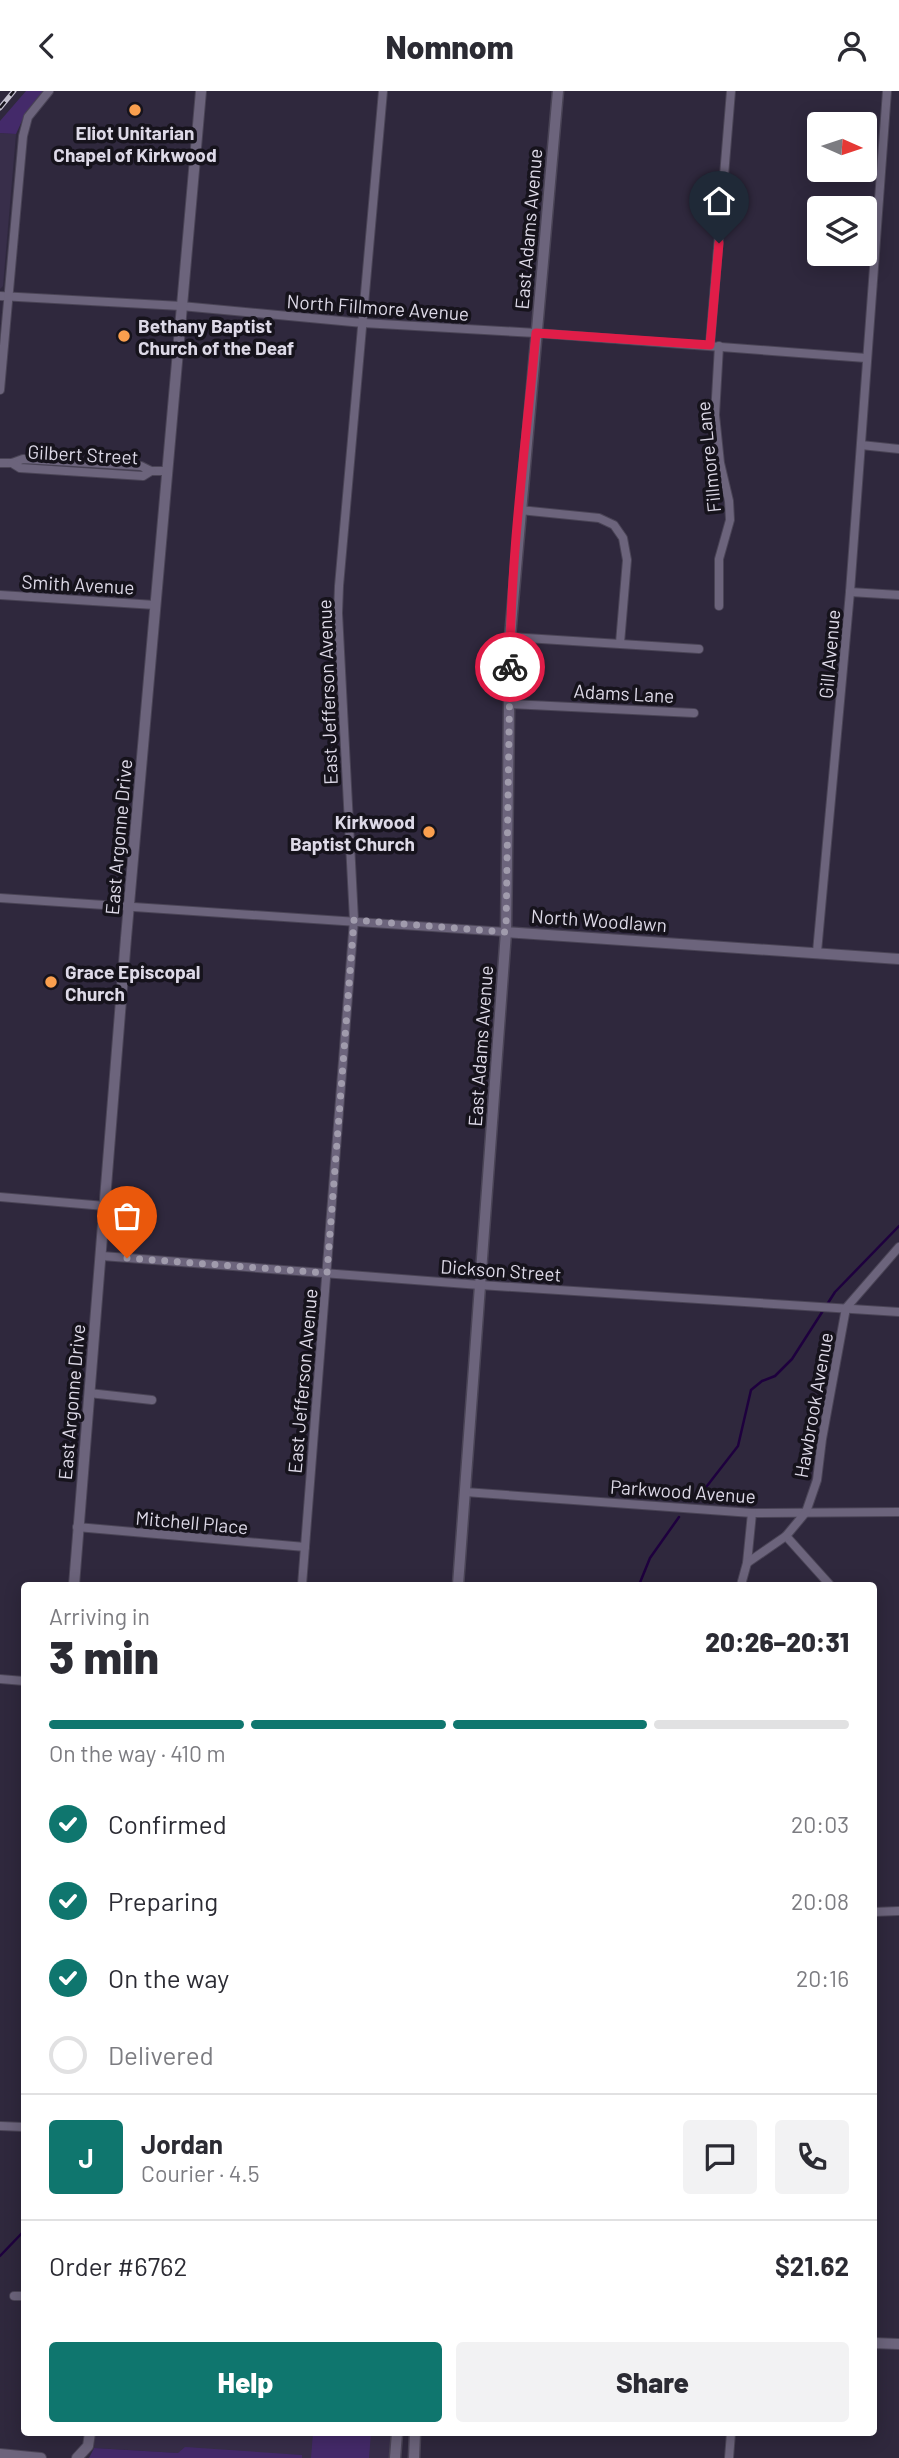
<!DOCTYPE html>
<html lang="en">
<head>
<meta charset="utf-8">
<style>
  body { margin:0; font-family:Barlow,sans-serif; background:#f2f2f3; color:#2b2b33; height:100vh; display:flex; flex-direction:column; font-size:26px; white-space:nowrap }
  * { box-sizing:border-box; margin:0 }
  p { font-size:23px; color:#7c7c81 }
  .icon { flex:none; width:38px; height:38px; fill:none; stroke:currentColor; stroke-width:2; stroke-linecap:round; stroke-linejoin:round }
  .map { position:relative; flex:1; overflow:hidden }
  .sheet { position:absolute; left:21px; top:1491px; width:856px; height:854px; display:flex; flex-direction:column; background:#fff; border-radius:7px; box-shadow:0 4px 18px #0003 }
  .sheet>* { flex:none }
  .needle { width:46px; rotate:93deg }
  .buttons { position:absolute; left:807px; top:21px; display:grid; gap:14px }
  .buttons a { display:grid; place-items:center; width:70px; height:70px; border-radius:7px; background:#fff; box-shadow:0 4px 18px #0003; font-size:35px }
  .pin { position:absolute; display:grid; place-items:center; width:60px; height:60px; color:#fff; margin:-72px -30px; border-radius:50% 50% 50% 0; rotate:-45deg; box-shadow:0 0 7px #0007 }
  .pin .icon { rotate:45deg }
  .courier { position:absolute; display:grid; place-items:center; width:70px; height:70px; margin:-35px; border:5px solid #e11d48; border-radius:50%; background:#fff; color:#222; box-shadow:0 2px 9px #0007 }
  .summary em { font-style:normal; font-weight:800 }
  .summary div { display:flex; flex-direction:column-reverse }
  .summary { display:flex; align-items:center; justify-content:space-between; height:119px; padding:0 28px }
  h1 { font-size:46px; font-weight:800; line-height:52px }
  .bar { display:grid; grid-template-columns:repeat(4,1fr); gap:10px 7px; align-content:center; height:84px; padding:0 28px }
  .bar i { height:9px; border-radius:5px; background:#e1e1e2 }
  .bar .active { background:#0f766e }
  .bar p { grid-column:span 4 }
  .line { display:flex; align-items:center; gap:18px; padding:0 28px; border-top:2px solid #e1e1e2 }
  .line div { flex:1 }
  .round { display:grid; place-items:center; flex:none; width:74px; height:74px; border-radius:7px; background:#f2f2f3 }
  ol { padding:0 28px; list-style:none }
  li { display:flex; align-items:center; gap:21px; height:77px }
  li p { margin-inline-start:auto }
  li .icon { padding:7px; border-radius:50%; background:#0f766e; color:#fff; stroke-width:4 }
  li:last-child { color:#7c7c81 }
  li i { width:38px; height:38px; border:4px solid #e1e1e2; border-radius:50% }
  .button { display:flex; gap:14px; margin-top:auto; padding:14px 28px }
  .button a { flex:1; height:80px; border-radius:7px; background:#0f766e; color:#fff; font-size:28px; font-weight:800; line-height:80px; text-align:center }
  .button a+a { background:#f2f2f3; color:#2b2b33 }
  header { display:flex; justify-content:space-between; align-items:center; height:91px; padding:0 28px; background:#fff; font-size:32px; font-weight:800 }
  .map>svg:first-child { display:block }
  .built { fill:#382e4a }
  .grass { fill:#442a6a }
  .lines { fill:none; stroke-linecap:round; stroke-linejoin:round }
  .stream { stroke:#1e003e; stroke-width:2.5 }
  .minor-casing { stroke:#4a4456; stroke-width:10 }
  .tertiary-casing { stroke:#4a4456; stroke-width:12 }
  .secondary-casing { stroke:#4a4456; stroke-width:13 }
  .minor { stroke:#6c647c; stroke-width:8 }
  .tertiary { stroke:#6c647c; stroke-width:10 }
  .secondary { stroke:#6c647c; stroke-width:10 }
  .rail-casing { stroke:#c4c0cf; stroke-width:5 }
  .rail { stroke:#16131c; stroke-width:2.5; stroke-dasharray:8; stroke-linecap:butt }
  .done { stroke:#a09bac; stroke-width:7; stroke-dasharray:0 12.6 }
  .route { stroke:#e11d48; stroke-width:9 }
  .poi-dot { fill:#fa9f4e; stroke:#16131c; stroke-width:2.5 }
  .labels { text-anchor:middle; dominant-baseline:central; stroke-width:7; stroke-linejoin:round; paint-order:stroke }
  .poi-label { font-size:19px; font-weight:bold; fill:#ddd9e7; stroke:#16131c; text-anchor:start }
  .street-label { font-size:19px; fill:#ddd9e7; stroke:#16131c }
</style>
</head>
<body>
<header><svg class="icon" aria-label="back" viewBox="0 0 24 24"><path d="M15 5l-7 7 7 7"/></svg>Nomnom<svg class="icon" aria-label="person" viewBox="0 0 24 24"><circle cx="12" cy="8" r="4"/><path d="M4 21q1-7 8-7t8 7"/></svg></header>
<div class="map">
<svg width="899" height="2367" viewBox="0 0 899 2367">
  <rect width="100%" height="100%" fill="#2f283d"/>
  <g class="built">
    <path d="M0,42l16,1 -13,152 -3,3z"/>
    <path d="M95,2342h296l-1,25h-88v-3l-124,-2 -84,-5z"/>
  </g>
  <g class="grass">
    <path d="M26,0h17l-17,21 -10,22 -16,-1v-12z"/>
    <path d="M313,2342h58l-2,25h-58z"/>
    <path d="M185,2356l117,8v3h-213l5,-10 84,5z"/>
  </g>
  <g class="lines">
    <g class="stream">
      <path d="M700,1404l38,-49 13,-56 11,-9 13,-5 17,-17 43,-67 64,-66"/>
      <path d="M639,1494l11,-27 29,-41"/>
      <path d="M0,2165l24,-25"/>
    </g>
    <defs>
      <g id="minor">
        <path d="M0,205l181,10 182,17 173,10 330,25"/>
        <path d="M710,254l21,-254"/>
        <path d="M719,255l-4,69 5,48 9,38 1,19 -11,39v47"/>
        <path d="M0,299l23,-254 5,-19 21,-26"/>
        <path d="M861,354l38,4"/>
        <path d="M0,372h12l11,-4 118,7 10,5h16"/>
        <path d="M12,372l8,5 123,8 8,-5"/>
        <path d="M520,419l79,8 15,7 9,13 4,22 -7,83"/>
        <path d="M850,501l49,3"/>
        <path d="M0,504l155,10"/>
        <path d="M510,546l189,12"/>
        <path d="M510,613l184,9"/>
        <path d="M0,807l506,34"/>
        <path d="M817,861l33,-360 37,-501"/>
        <path d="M0,1106l105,9"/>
        <path d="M102,1165l378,29 419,27"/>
        <path d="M89,1302l63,7"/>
        <path d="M465,1401l287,21 147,-1"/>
        <path d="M77,1436l228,20"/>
        <path d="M786,1445l44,49"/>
        <path d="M747,1472l5,-50"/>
        <path d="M302,1494l52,-665 -16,-307 1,-27 44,-495"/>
        <path d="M741,1494l6,-22 39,-27 20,-24 11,-32 5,-41 24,-131 53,-61"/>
        <path d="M0,1588l24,2"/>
        <path d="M873,1821l26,-1"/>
        <path d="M0,2035l24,1"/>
        <path d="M14,2205h10"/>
        <path d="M729,2367l2,-25"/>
      </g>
      <g id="tertiary">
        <path d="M506,841l393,27"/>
        <path d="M74,1494l52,-647 75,-847"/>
        <path d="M873,2252l26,1"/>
        <path d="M0,2363l41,4"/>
        <path d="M77,2367l11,-12 2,-13"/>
      </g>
      <g id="secondary">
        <path d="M458,1494l48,-653 4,-295 48,-546"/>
        <path d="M395,2367l2,-25"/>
        <path d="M414,2367l1,-25"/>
      </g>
    </defs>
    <use href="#minor" class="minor-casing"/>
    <use href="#tertiary" class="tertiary-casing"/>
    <use href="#secondary" class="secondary-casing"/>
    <use href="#minor" class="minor"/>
    <use href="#tertiary" class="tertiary"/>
    <use href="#secondary" class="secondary"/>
    <defs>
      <path id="rail" d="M0,17l14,-17"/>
    </defs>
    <use href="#rail" class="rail-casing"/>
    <use href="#rail" class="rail"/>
  </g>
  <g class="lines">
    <path class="done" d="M127,1167l200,15 27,-353 152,12 4,-265"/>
    <path class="route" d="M510,576c0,-109 16,-225 26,-334l174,12 9,-102"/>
  </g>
  <g class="poi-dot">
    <circle cx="135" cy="19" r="7"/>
    <circle cx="124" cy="245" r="7"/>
    <circle cx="429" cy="741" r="7"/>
    <circle cx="51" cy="891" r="7"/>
  </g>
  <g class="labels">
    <g class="poi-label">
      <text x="135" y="41" text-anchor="middle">Eliot Unitarian<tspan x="135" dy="22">Chapel of Kirkwood</tspan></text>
      <text x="138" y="234">Bethany Baptist<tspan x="138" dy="22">Church of the Deaf</tspan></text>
      <text x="415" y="730" text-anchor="end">Kirkwood<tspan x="415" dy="22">Baptist Church</tspan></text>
      <text x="65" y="880">Grace Episcopal<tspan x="65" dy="22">Church</tspan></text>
    </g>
    <g class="street-label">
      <text transform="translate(528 138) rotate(-85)">East Adams Avenue</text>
      <text transform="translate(378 216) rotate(4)">North Fillmore Avenue</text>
      <text transform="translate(83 363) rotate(3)">Gilbert Street</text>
      <text transform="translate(708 366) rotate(-96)">Fillmore Lane</text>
      <text transform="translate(78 493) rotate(3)">Smith Avenue</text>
      <text transform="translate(829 563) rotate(-85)">Gill Avenue</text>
      <text transform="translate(327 601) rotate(-92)">East Jefferson Avenue</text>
      <text transform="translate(624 602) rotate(3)">Adams Lane</text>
      <text transform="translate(118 746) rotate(-85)">East Argonne Drive</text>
      <text transform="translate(599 829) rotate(4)">North Woodlawn</text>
      <text transform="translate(480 955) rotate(-86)">East Adams Avenue</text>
      <text transform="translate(501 1179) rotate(4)">Dickson Street</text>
      <text transform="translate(302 1290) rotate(-85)">East Jefferson Avenue</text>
      <text transform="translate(71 1311) rotate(-85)">East Argonne Drive</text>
      <text transform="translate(813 1314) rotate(-80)">Hawbrook Avenue</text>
      <text transform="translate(683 1400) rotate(4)">Parkwood Avenue</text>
      <text transform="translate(192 1431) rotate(5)">Mitchell Place</text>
    </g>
  </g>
</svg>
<div class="buttons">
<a><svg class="needle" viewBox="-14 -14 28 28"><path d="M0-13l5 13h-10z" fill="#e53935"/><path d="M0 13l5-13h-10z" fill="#7c7c81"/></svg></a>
<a><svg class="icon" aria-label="layers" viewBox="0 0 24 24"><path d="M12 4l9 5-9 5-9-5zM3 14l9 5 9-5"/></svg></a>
</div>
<div class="pin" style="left:127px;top:1167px;background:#ea580c"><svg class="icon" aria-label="bag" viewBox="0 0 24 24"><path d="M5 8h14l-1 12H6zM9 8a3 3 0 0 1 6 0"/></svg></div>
<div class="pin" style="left:719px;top:152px;background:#1f2937"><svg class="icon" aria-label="home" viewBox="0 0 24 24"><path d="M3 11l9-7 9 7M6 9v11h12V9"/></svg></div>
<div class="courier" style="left:510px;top:576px"><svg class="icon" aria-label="bike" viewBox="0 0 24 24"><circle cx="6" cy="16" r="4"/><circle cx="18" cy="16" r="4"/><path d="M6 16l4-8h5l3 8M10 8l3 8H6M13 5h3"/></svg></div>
<section class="sheet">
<div class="summary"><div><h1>3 min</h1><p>Arriving in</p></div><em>20:26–20:31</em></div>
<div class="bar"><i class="active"></i><i class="active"></i><i class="active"></i><i></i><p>On the way · 410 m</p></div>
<ol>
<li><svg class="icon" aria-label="check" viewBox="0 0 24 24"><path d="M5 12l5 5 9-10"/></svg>Confirmed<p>20:03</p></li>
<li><svg class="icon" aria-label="check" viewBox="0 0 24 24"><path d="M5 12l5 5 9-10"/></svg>Preparing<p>20:08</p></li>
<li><svg class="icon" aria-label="check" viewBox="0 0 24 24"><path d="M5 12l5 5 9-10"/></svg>On the way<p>20:16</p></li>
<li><i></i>Delivered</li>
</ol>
<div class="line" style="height:126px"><b class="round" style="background:#0f766e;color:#fff">J</b><div><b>Jordan</b><p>Courier · 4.5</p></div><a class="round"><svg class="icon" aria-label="chat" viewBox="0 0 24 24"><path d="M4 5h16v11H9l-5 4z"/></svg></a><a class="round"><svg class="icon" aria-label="phone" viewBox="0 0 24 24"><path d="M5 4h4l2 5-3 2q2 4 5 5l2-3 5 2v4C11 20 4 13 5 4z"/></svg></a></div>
<div class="line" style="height:91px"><div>Order #6762</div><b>$21.62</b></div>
<div class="button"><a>Help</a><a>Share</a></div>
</section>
</div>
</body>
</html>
